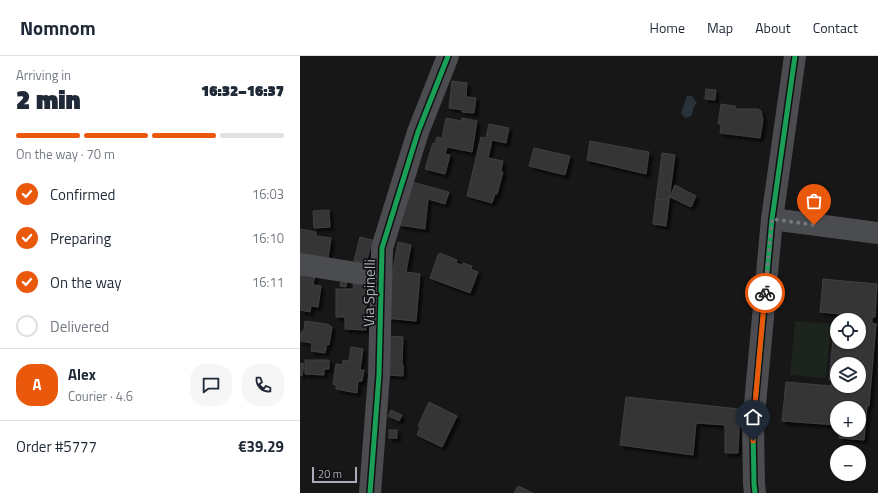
<!DOCTYPE html>
<html lang="en">
<head>
<meta charset="utf-8">
<style>
  body { margin:0; font-family:"Titillium Web",sans-serif; background:#f6f6f7; color:#1f2937; height:100vh; display:flex; flex-direction:column; font-size:15px; white-space:nowrap }
  * { box-sizing:border-box; margin:0 }
  p { font-size:13px; color:#747a83 }
  .icon { flex:none; width:22px; height:22px; fill:none; stroke:currentColor; stroke-width:2; stroke-linecap:round; stroke-linejoin:round }
  .map { position:relative; flex:1; overflow:hidden }
  .side { display:flex; flex-direction:column; background:#fff; width:300px }
  .side>* { flex:none }
  .controls { position:absolute; left:530px; top:257px; display:grid; gap:8px }
  .controls a { display:grid; place-items:center; width:36px; height:36px; border-radius:50%; background:#fff; box-shadow:0 1px 3px #0004; font-size:20px }
  .scale { position:absolute; left:12px; bottom:10px; width:45px; box-sizing:border-box; padding-left:4px; border:2px solid #a8adb8; border-top:0; font-size:11px; line-height:14px; white-space:nowrap; color:#a8adb8; -webkit-text-stroke:3px #111113; paint-order:stroke }
  .pin { position:absolute; display:grid; place-items:center; width:34px; height:34px; color:#fff; margin:-41px -17px; border-radius:50% 50% 50% 0; rotate:-45deg; box-shadow:0 0 4px #0007 }
  .pin .icon { rotate:45deg }
  .courier { position:absolute; display:grid; place-items:center; width:40px; height:40px; margin:-20px; border:3px solid #ea580c; border-radius:50%; background:#fff; color:#222; box-shadow:0 1px 5px #0007 }
  .headline em { font-style:normal; font-weight:800 }
  .headline div { display:flex; flex-direction:column-reverse }
  .headline { display:flex; align-items:center; justify-content:space-between; height:68px; padding:0 16px }
  h1 { font-size:26px; font-weight:800; line-height:30px }
  .bar { display:grid; grid-template-columns:repeat(4,1fr); gap:6px 4px; align-content:center; height:48px; padding:0 16px }
  .bar i { height:5px; border-radius:3px; background:#e0e1e3 }
  .bar .selected { background:#ea580c }
  .bar p { grid-column:span 4 }
  .line { display:flex; align-items:center; gap:10px; padding:0 16px; border-top:1px solid #e0e1e3 }
  .line div { flex:1 }
  .round { display:grid; place-items:center; flex:none; width:42px; height:42px; border-radius:16px; background:#f6f6f7 }
  ol { padding:0 16px; list-style:none }
  li { display:flex; align-items:center; gap:12px; height:44px }
  li p { margin-inline-start:auto }
  li .icon { padding:4px; border-radius:50%; background:#ea580c; color:#fff; stroke-width:4 }
  li:last-child { color:#747a83 }
  li i { width:22px; height:22px; border:2px solid #e0e1e3; border-radius:50% }
  header { display:flex; align-items:center; gap:24px; box-sizing:border-box; height:56px; padding:0 20px; background:#fff; border-bottom:1px solid #e0e1e3 }
  header strong { font-size:19px }
  nav { display:flex; gap:22px; margin-inline-start:auto; font-size:14px }
  main { display:flex; flex:1; min-height:0 }
  .map>svg:first-child { display:block }
  .green { fill:#1d241e }
  .water { fill:#2a3239 }
  .building { fill:#353536; stroke:#3f4043; fill-rule:evenodd; filter:url(#shadow) }
  .lines { fill:none; stroke-linecap:round; stroke-linejoin:round }
  .minor { stroke:#4b4c50; stroke-width:22 }
  .cycleway-casing { stroke:#111113; stroke-width:8 }
  .cycleway { stroke:#1a9f57; stroke-width:5 }
  .done { stroke:#757880; stroke-width:4; stroke-dasharray:0 7.2 }
  .route { stroke:#ea580c; stroke-width:5 }
  .labels { text-anchor:middle; dominant-baseline:central; stroke-width:3.5; stroke-linejoin:round; paint-order:stroke }
  .street-label { font-size:15px; fill:#a8adb8; stroke:#111113 }
</style>
</head>
<body>
<header>
<strong>Nomnom</strong>
<nav><a>Home</a><a>Map</a><a>About</a><a>Contact</a></nav>
</header>
<main>
<section class="side">
<div class="headline"><div><h1>2 min</h1><p>Arriving in</p></div><em>16:32–16:37</em></div>
<div class="bar"><i class="selected"></i><i class="selected"></i><i class="selected"></i><i></i><p>On the way · 70 m</p></div>
<ol>
<li><svg class="icon" aria-label="check" viewBox="0 0 24 24"><path d="M5 12l5 5 9-10"/></svg>Confirmed<p>16:03</p></li>
<li><svg class="icon" aria-label="check" viewBox="0 0 24 24"><path d="M5 12l5 5 9-10"/></svg>Preparing<p>16:10</p></li>
<li><svg class="icon" aria-label="check" viewBox="0 0 24 24"><path d="M5 12l5 5 9-10"/></svg>On the way<p>16:11</p></li>
<li><i></i>Delivered</li>
</ol>
<div class="line" style="height:72px"><b class="round" style="background:#ea580c;color:#fff">A</b><div><b>Alex</b><p>Courier · 4.6</p></div><a class="round"><svg class="icon" aria-label="chat" viewBox="0 0 24 24"><path d="M4 5h16v11H9l-5 4z"/></svg></a><a class="round"><svg class="icon" aria-label="phone" viewBox="0 0 24 24"><path d="M5 4h4l2 5-3 2q2 4 5 5l2-3 5 2v4C11 20 4 13 5 4z"/></svg></a></div>
<div class="line" style="height:52px"><div>Order #5777</div><b>€39.29</b></div>
</section>
<div class="map">
<svg width="578" height="437" viewBox="0 0 578 437">
  <defs>
    <filter id="shadow"><feDropShadow dx="3.5" dy="3.5" stdDeviation="1" flood-color="#0009"/></filter>
  </defs>
  <rect width="100%" height="100%" fill="#171717"/>
  <path class="green" d="M495,265l36,3 -5,54 -36,-3z"/>
  <path class="water" d="M387,40h5l5,7 -3,3 -2,9 -5,3 -3,-1 -3,-4z"/>
  <g class="building">
    <path d="M152,25l15,2 -1,14 10,1 -2,15 -12,-1 1,-2 -14,-2z"/>
    <path d="M406,33l10,1 -1,10 -10,-1z"/>
    <path d="M421,48l14,2 1,3h22l3,2 2,9 -3,18 -40,-5 1,-9h-3z"/>
    <path d="M146,62l15,3 1,-3 15,3 -5,31 -25,-5 -2,7 5,1 -5,19 -20,-5 8,-26 2,1 2,-7 5,1z"/>
    <path d="M189,68l20,4 -3,15 -14,-3 -4,18 15,3 -2,10 2,1 -6,22h-2l-3,9 -25,-7 14,-59 5,1z"/>
    <path d="M290,85l59,11 -3,22 -59,-14z"/>
    <path d="M234,92l36,8 -5,19 -36,-9z"/>
    <path d="M362,97l13,2 -6,45 -13,-1z"/>
    <path d="M112,126l37,10 -4,12 -17,-5 -3,30 -26,-4z"/>
    <path d="M375,129l21,11 -5,11 -21,-10z"/>
    <path d="M356,143l13,1 -3,26 -13,-2z"/>
    <path d="M29,154l1,17 -16,1 -1,-17z"/>
    <path d="M0,173l16,3v4l15,2 -4,27 -27,-5z"/>
    <path d="M60,181l12,3 -6,24 -12,-3z"/>
    <path d="M98,186l13,3 -5,27 14,2 -4,47 -31,-3 4,-42h3z"/>
    <path d="M140,197l17,7 -1,3 6,2 1,-2 9,3 -1,3 7,3 -8,21 -40,-15 8,-23z"/>
    <path d="M0,214l15,5 -2,10 8,1 -3,21 -7,-1 -1,6 -10,-2z"/>
    <path d="M54,222h13l-1,52 -21,-1v-12h-9v-28h17z"/>
    <path d="M41,223l6,1 -1,7 -6,-1z"/>
    <path d="M523,223l54,5 -2,33h-3v6l4,1 -7,82h-2l-3,34 -25,-2 1,-8h19v-22h-22v17l-55,-4 4,-39 45,4 1,-6h-3l6,-61 12,1h-10v22h22v-22h-8l1,-5 -32,-3zM537,308h22v22h-22z"/>
    <path d="M5,265l22,3 5,3 -3,18 -2,-1 -2,9 -14,-2 1,-8 -12,-2 1,-9 3,-2z"/>
    <path d="M89,280l14,1 -1,28h1v11l-16,-1z"/>
    <path d="M51,291l12,2 -3,21h4l-2,11h-4l-1,12 -21,-4v-4l-3,-1 3,-20 7,1v-5l6,1z"/>
    <path d="M5,304h24v9h-5v6l-19,-1z"/>
    <path d="M0,307l4,1 -2,12 -2,-1z"/>
    <path d="M326,341l114,12 -2,44h-13v-28l-29,-2 -3,32 -73,-10z"/>
    <path d="M129,346l28,14 -15,31 -25,-12 3,-7 -2,-2z"/>
    <path d="M91,354l11,5 -3,6 -11,-5z"/>
    <rect x="89" y="374" width="8" height="8"/>
    <path d="M218,430l15,7h-19z"/>
  </g>
  <g class="lines">
    <g class="minor">
      <path d="M472,163l106,14"/>
      <path d="M0,208l81,13"/>
      <path d="M70,437l9,-118 3,-127 36,-116 30,-76"/>
      <path d="M455,437l-1,-9 -1,-58 19,-207 23,-163"/>
    </g>
    <defs>
      <g id="cycleway">
        <path d="M70,437l9,-118 3,-127 36,-116 30,-76"/>
        <path d="M455,437l-1,-9 -1,-58 19,-207 23,-163"/>
      </g>
    </defs>
    <use href="#cycleway" class="cycleway-casing"/>
    <use href="#cycleway" class="cycleway"/>
  </g>
  <g class="lines">
    <path class="done" d="M465,237l7,-74 42,6"/>
    <path class="route" d="M453,385v-15l12,-133"/>
  </g>
  <g class="labels">
    <g class="street-label">
      <text transform="translate(69 237) rotate(-89)">Via Spinelli</text>
    </g>
  </g>
</svg>
<div class="controls">
<a><svg class="icon" aria-label="locate" viewBox="0 0 24 24"><circle cx="12" cy="12" r="6"/><path d="M12 2v4M12 18v4M2 12h4M18 12h4"/></svg></a>
<a><svg class="icon" aria-label="layers" viewBox="0 0 24 24"><path d="M12 4l9 5-9 5-9-5zM3 14l9 5 9-5"/></svg></a>
<a>+</a>
<a>−</a>
</div>
<div class="scale">20 m</div>
<div class="pin" style="left:514px;top:169px;background:#ea580c"><svg class="icon" aria-label="bag" viewBox="0 0 24 24"><path d="M5 8h14l-1 12H6zM9 8a3 3 0 0 1 6 0"/></svg></div>
<div class="pin" style="left:453px;top:385px;background:#1f2937"><svg class="icon" aria-label="home" viewBox="0 0 24 24"><path d="M3 11l9-7 9 7M6 9v11h12V9"/></svg></div>
<div class="courier" style="left:465px;top:237px"><svg class="icon" aria-label="bike" viewBox="0 0 24 24"><circle cx="6" cy="16" r="4"/><circle cx="18" cy="16" r="4"/><path d="M6 16l4-8h5l3 8M10 8l3 8H6M13 5h3"/></svg></div>
</div>
</main>
</body>
</html>
